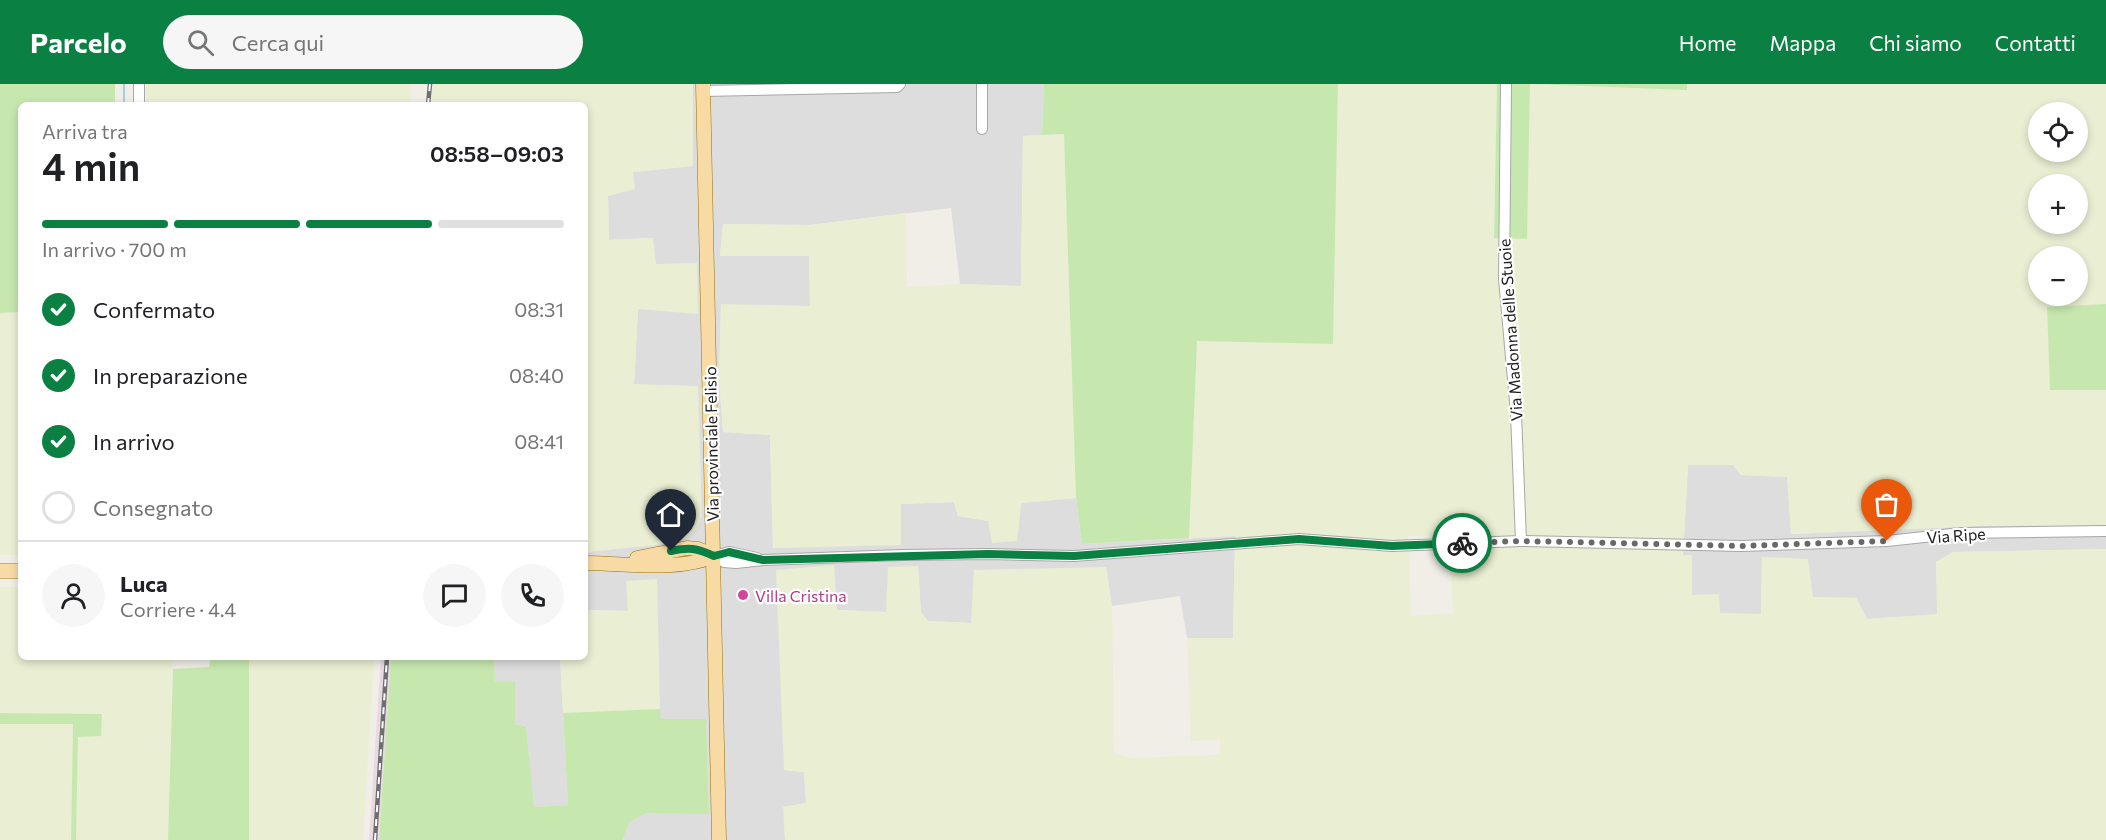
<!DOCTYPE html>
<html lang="it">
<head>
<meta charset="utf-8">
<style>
  body { margin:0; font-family:Commissioner,sans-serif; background:#f6f6f6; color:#202124; height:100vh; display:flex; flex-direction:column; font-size:22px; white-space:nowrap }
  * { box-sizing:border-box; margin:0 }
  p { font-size:20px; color:#757577 }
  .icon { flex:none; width:33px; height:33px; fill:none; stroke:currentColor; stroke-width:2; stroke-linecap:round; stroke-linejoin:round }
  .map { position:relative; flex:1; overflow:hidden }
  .panel { position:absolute; left:18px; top:18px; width:570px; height:558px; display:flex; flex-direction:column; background:#fff; border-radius:9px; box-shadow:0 3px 9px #0003 }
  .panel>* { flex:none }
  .fabs { position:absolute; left:2028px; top:18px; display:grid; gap:12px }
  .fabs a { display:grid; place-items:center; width:60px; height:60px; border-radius:50%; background:#fff; box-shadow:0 3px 9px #0003; font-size:30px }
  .pin { position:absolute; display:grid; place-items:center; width:51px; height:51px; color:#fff; margin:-62px -26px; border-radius:50% 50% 50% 0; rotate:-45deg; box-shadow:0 0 6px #0007 }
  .pin .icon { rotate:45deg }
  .courier { position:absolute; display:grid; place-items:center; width:60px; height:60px; margin:-30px; border:4px solid #0b8043; border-radius:50%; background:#fff; color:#222; box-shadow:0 2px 8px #0007 }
  .overview em { font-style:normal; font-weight:600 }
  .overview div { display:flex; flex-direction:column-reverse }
  .overview { display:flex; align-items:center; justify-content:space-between; height:102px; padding:0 24px }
  h1 { font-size:39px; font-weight:600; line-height:45px }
  .bar { display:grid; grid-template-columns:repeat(4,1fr); gap:9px 6px; align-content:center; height:72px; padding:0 24px }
  .bar i { height:8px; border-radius:4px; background:#e0e0e0 }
  .bar .selected { background:#0b8043 }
  .bar p { grid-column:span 4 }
  .line { display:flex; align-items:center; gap:15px; padding:0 24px; border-top:2px solid #e0e0e0 }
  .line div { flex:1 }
  .round { display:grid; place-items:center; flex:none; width:63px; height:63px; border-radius:32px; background:#f6f6f6 }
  ol { padding:0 24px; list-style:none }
  li { display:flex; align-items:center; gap:18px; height:66px }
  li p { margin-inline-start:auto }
  li .icon { padding:6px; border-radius:50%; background:#0b8043; color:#fff; stroke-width:4 }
  li:last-child { color:#757577 }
  li i { width:33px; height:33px; border:3px solid #e0e0e0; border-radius:50% }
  header { display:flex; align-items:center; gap:36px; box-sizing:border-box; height:84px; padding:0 30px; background:#0b8043; color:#fff }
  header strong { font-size:28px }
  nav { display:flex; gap:33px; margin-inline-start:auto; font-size:21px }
  .search { width:420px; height:54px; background:#f6f6f6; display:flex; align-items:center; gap:15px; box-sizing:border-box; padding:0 21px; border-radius:33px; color:#757577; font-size:22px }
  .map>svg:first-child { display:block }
  .residential { fill:#dedddd }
  .industrial { fill:#e9d9e5 }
  .farmland { fill:#eaeed3; fill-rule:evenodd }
  .grass { fill:#c6e8af }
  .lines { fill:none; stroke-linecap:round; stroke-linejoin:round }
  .stream { stroke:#a9ccdc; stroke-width:2 }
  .minor-casing { stroke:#a7a7a7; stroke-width:12 }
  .major-casing { stroke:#967206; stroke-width:15 }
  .minor { stroke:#fff; stroke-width:10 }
  .major { stroke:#f8dba4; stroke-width:14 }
  .rail-casing { stroke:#6e6e6e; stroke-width:4.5 }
  .rail { stroke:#fff; stroke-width:2; stroke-dasharray:7; stroke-linecap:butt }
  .done { stroke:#696866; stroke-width:6; stroke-dasharray:0 10.8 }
  .route { stroke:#0b8043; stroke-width:8 }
  .hotel-dot { fill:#d1479c; stroke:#fff; stroke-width:2 }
  .labels { text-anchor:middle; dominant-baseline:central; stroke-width:4.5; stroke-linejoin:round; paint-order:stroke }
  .street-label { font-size:16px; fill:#202020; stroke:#fff }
  .hotel-label { font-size:16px; fill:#b23c85; stroke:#fff; text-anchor:start }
</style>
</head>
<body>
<header>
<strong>Parcelo</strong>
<div class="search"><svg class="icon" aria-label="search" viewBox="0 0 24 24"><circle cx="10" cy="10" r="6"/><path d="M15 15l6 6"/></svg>Cerca qui</div>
<nav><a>Home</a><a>Mappa</a><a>Chi siamo</a><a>Contatti</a></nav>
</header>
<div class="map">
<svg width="2106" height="756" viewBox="0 0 2106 756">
  <rect width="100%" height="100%" fill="#f0eee7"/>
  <g class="residential">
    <path d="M693,0h351l-2,51 -19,1 -2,150 -61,-2 -9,-76 -141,17 -87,-1 -3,32 89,-1 1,51 -89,-1 -2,73 4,54 47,3 3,113 128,-4 -1,-40 54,-2 4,14 30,5 29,20 4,-38 55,-5 6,46 153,-8 -2,102h-46l-7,-42 -68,10 -6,-39 -134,56 -44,-2 -7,-8 -3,-47 -31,46 -50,-2 -53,160 20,2 2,31 -22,4 1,33h-162l6,-18 18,-9h62l-3,-94h-45l-2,-15 -30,-93 -44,-1v-58l70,-7 31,-7 -52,-153 4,-76 59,-46 -42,2 -3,-27 -43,2 -1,-44 26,-7 -1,-17 60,-6z"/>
    <path d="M1688,381h46l7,10 47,2 3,57 188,-8 127,-1v24l-153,3 -17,10 2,53 -71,4 -11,-21 -43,-1 -51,-40 -1,58 -41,-2 -28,-18v-39l-9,-1z"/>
    <path d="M494,573h66l8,148 -35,2 -7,-81 -11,-2v-43l-20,2z"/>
  </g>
  <path class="industrial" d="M381,573h10l-12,183h-10z"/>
  <g class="farmland">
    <path d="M146,0h265l-1,21h-263z"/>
    <path d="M433,0h260v82l-60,6 2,17 -27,7 1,44 44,-2 3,26 41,-1 1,51 -60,-5 -4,75 64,2 4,131 -5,12 -11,9 -31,7 -70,7v-447h-154z"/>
    <path d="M1338,0h159l-3,154 33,1 3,-155 157,6v-6h419v220l-59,3 3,82 56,1v135l-127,1 -188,8 -4,-57 -46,-2 -8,-10h-45l-5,90h9v40l27,-1 1,19 41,1 1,-57 46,2 5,38 43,1 11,21 70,-5 -1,-52 17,-10 153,-3v291h-1321l-2,-33 23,-4 -2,-31 -20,-2 -8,-200 58,-5 3,45 49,2 2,-45 30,-1 3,46 7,9 43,2 3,-53 132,-3 6,39 2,147 15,5 91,-3v-16l-29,2 -4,-103h46l2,-102 -46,2 8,-197 136,3zM2038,28h40v40h-40zM2038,100h40v40h-40zM2038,172h40v40h-40zM1408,452l42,1 3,76 -42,3z"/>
    <path d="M1064,50l12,364 -55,5 -4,38 -25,2 -4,-22 -30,-5 -4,-14 -53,2v41l-128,3 -3,-113 -47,-3 -4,-54 2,-74 89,2 -1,-50h-89l3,-32 87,1 96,-12 1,74 53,-3 61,2 2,-150z"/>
    <path d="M21,228v243h-21v-242z"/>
    <path d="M657,495l3,130 -97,4 -3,-56h25v-47l43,1 -2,-30z"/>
    <path d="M0,503h21v70h152l-5,183h-92l2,-103 24,-23 -102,-1z"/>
    <path d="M249,573h125l-11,183h-114z"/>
    <path d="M73,639l-2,117h-71v-116z"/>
  </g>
  <g class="grass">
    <path d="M0,0h115v21h-94v207l-21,1z"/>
    <path d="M1044,0h294l-5,260 -136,-3 -8,197 -107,6 -6,-46 -12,-364 -22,1z"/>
    <path d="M1497,0h33l-3,155 -33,-1z"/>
    <path d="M1532,0h155v6z"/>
    <path d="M2106,220v86h-56l-3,-83z"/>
    <path d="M211,573h38v183h-81l5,-171 36,-2z"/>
    <path d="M391,573h103l1,25 20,-1v43l11,2 8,81 34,-2 -5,-92 97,-4 1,10h45l3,95 -62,-1 -18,9 -6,18h-244z"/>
    <path d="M0,629l102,1 -1,22 -23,1 -2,103h-5l2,-116h-73z"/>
  </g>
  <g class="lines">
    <path class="stream" d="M124,0v21"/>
    <defs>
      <g id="minor">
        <path d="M1506,0l-2,195 12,134 5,128"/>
        <path d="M703,7l194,-4 3,-3"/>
        <path d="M139,21v-21"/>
        <path d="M982,45v-45"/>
        <path d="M714,472l10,6 12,1 27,-3 139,-5 86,-1 86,2 225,-17 93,7 129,-5 220,5 146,-5 74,-8 145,-2"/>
        <path d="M714,472l15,-4 28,6"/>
      </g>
      <g id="major">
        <path d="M703,0l16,756"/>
        <path d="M637,474l50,-10 11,1 16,7"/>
        <path d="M585,479c38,0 94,9 129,-7"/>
        <path d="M0,487h21"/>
      </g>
    </defs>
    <use href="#minor" class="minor-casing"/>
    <use href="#major" class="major-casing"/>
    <use href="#minor" class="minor"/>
    <use href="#major" class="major"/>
    <defs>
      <g id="rail">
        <path d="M428,21l2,-21"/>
        <path d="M375,756l12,-183"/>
      </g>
    </defs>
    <use href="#rail" class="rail-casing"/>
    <use href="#rail" class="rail"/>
  </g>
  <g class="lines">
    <path class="done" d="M1462,459l59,-2 220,5 146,-5"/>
    <path class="route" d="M671,467c19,-4 25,-3 43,5l15,-4 34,8 225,-6 86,2 225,-17 93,7 70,-3"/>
  </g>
  <circle class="hotel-dot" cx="743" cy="511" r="6"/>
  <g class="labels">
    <g class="street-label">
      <text transform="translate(1510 246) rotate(-94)">Via Madonna delle Stuoie</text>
      <text transform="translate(711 360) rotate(-91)">Via provinciale Felisio</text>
      <text transform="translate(1956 451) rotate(-4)">Via Ripe</text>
    </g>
    <g class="hotel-label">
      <text x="755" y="511">Villa Cristina</text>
    </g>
  </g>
</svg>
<div class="fabs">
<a><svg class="icon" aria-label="locate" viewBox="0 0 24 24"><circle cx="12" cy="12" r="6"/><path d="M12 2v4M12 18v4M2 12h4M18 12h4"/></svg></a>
<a>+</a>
<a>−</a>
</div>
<div class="pin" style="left:1887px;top:457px;background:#ea580c"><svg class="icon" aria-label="bag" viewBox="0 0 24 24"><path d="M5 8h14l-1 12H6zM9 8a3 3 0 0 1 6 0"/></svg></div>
<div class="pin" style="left:671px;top:467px;background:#1f2937"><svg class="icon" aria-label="home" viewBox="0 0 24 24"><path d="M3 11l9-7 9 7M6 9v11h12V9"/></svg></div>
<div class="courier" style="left:1462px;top:459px"><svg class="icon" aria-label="bike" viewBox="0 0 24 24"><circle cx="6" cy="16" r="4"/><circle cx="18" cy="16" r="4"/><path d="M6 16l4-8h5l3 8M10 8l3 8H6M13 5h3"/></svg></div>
<section class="panel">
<div class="overview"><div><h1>4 min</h1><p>Arriva tra</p></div><em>08:58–09:03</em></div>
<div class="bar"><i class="selected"></i><i class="selected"></i><i class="selected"></i><i></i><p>In arrivo · 700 m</p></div>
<ol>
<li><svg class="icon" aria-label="check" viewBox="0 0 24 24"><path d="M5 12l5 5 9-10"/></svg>Confermato<p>08:31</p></li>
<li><svg class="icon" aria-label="check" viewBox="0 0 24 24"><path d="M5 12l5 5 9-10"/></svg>In preparazione<p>08:40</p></li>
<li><svg class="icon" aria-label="check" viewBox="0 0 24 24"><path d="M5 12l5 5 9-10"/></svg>In arrivo<p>08:41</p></li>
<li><i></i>Consegnato</li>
</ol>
<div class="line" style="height:108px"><a class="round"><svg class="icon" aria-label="person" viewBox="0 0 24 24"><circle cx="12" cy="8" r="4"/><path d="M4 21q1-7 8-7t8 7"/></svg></a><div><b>Luca</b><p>Corriere · 4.4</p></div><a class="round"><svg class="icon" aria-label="chat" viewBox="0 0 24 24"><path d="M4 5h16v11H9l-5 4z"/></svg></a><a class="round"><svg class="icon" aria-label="phone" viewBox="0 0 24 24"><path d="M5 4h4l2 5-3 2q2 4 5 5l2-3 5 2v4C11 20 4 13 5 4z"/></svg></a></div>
</section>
</div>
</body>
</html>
